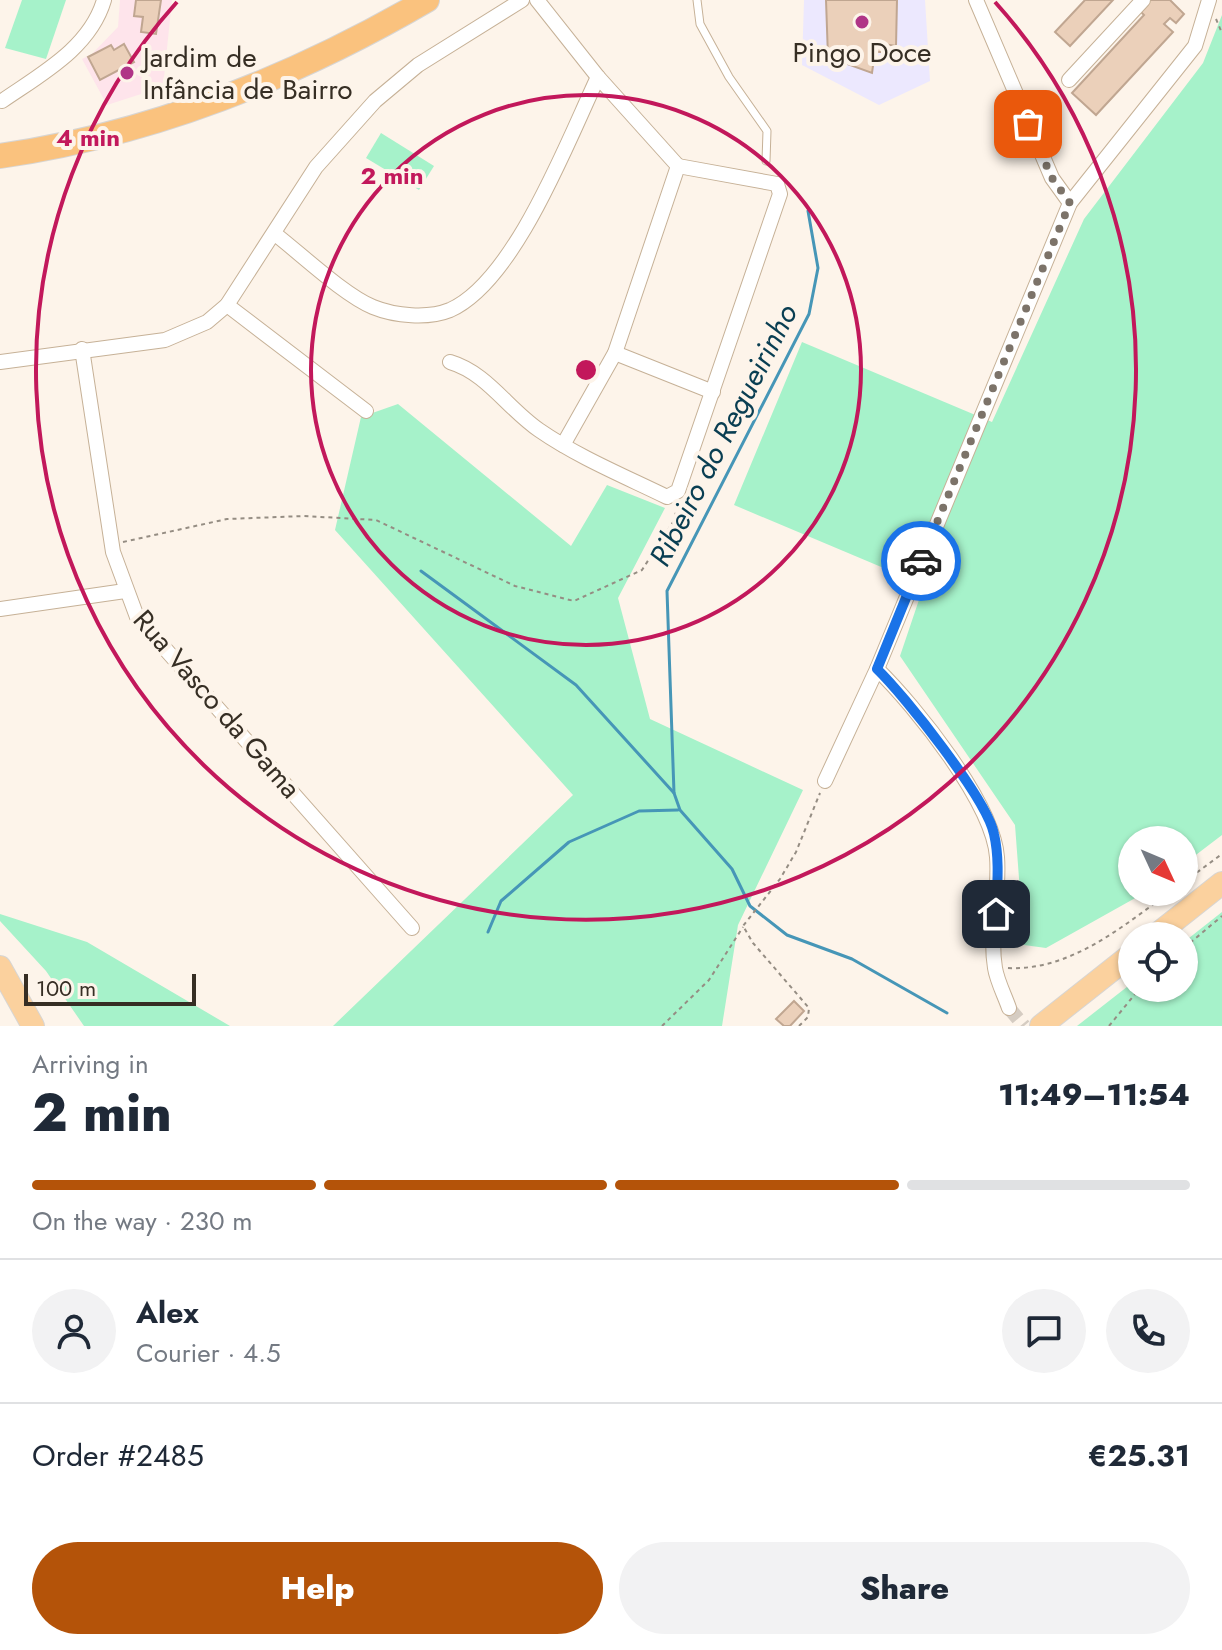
<!DOCTYPE html>
<html lang="en">
<head>
<meta charset="utf-8">
<style>
  body { margin:0; font-family:Jost,sans-serif; background:#f2f2f3; color:#1f2937; height:100vh; display:flex; flex-direction:column; font-size:30px; white-space:nowrap }
  * { box-sizing:border-box; margin:0 }
  p { font-size:26px; color:#747a83 }
  .icon { flex:none; width:44px; height:44px; fill:none; stroke:currentColor; stroke-width:2; stroke-linecap:round; stroke-linejoin:round }
  .map { position:relative; height:1026px; overflow:hidden }
  .side { display:flex; flex-direction:column; background:#fff; flex:1 }
  .side>* { flex:none }
  .needle { width:52px; rotate:134deg }
  .tools { position:absolute; left:1118px; top:826px; display:grid; gap:16px }
  .tools a { display:grid; place-items:center; width:80px; height:80px; border-radius:50%; background:#fff; box-shadow:0 2px 6px #0004; font-size:40px }
  .scale { position:absolute; left:24px; bottom:20px; width:172px; box-sizing:border-box; padding-left:8px; border:4px solid #362e24; border-top:0; font-size:22px; line-height:28px; white-space:nowrap; color:#362e24; -webkit-text-stroke:6px #fdf4ea; paint-order:stroke }
  .pin { position:absolute; display:grid; place-items:center; width:68px; height:68px; color:#fff; margin:-34px; border-radius:16px; box-shadow:0 4px 12px #0006 }
  .courier { position:absolute; display:grid; place-items:center; width:80px; height:80px; margin:-40px; border:6px solid #1a73e8; border-radius:50%; background:#fff; color:#222; box-shadow:0 2px 10px #0007 }
  .overview em { font-style:normal; font-weight:800 }
  .overview div { display:flex; flex-direction:column-reverse }
  .overview { display:flex; align-items:center; justify-content:space-between; height:136px; padding:0 32px }
  h1 { font-size:52px; font-weight:800; line-height:60px }
  .bar { display:grid; grid-template-columns:repeat(4,1fr); gap:12px 8px; align-content:center; height:96px; padding:0 32px }
  .bar i { height:10px; border-radius:6px; background:#e0e1e3 }
  .bar .selected { background:#b45309 }
  .bar p { grid-column:span 4 }
  .line { display:flex; align-items:center; gap:20px; padding:0 32px; border-top:2px solid #e0e1e3 }
  .line div { flex:1 }
  .round { display:grid; place-items:center; flex:none; width:84px; height:84px; border-radius:42px; background:#f2f2f3 }
  .action { display:flex; gap:16px; margin-top:auto; padding:16px 32px }
  .action a { flex:1; height:92px; border-radius:48px; background:#b45309; color:#fff; font-size:32px; font-weight:800; line-height:92px; text-align:center }
  .action a+a { background:#f2f2f3; color:#1f2937 }
  .map>svg:first-child { display:block }
  .commercial { fill:#ece8fe }
  .education { fill:#fee4eb }
  .green { fill:#a6f2ca }
  .lines { fill:none; stroke-linecap:round; stroke-linejoin:round }
  .stream { stroke:#4696b7; stroke-width:3 }
  .building { fill:#ebd0ba; stroke:#c0a691; stroke-width:2 }
  .minor-tunnel { stroke:#d5ccc2; stroke-width:14; stroke-dasharray:14 7; stroke-linecap:butt }
  .service-casing { stroke:#c6b197; stroke-width:9 }
  .minor-casing { stroke:#c6b197; stroke-width:16 }
  .primary-casing { stroke:#d7d5d3; stroke-width:24 }
  .trunk-casing { stroke:#d7d5d3; stroke-width:26 }
  .path { stroke:#958d83; stroke-width:2; stroke-dasharray:4 4; stroke-linecap:butt }
  .service { stroke:#fff; stroke-width:7 }
  .minor { stroke:#fff; stroke-width:14 }
  .primary { stroke:#fbd19e; stroke-width:22 }
  .trunk { stroke:#fac27e; stroke-width:24 }
  .done { stroke:#7c7369; stroke-width:8; stroke-dasharray:0 14.4 }
  .route { stroke:#1a73e8; stroke-width:10 }
  .ring { fill:none; stroke:#c2185b; stroke-width:4 }
  .poi-dot { fill:#b03587; stroke:#fdf4ea; stroke-width:3 }
  .labels { text-anchor:middle; dominant-baseline:central; stroke-width:8; stroke-linejoin:round; paint-order:stroke }
  .poi-label { font-size:28px; fill:#362e24; stroke:#fdf4ea }
  .street-label { font-size:28px; fill:#362e24; stroke:#fdf4ea }
  .water-label { font-size:30px; font-style:italic; fill:#093e52; stroke:#fdf4ea }
  .centre { fill:#c2185b; stroke:#fdf4ea; stroke-width:4 }
  .ring-label { font-size:24px; text-anchor:middle; font-weight:bold; fill:#c2185b; stroke:#fdf4ea; stroke-width:8; stroke-linejoin:round; paint-order:stroke }
</style>
</head>
<body>
<div class="map">
<svg width="1222" height="1026" viewBox="0 0 1222 1026">
  <rect width="100%" height="100%" fill="#fdf4ea"/>
  <path class="commercial" d="M804,0h121l5,81 -51,24 -77,-40z"/>
  <path class="education" d="M120,0h52l-9,87 -56,18 -25,-46 10,-5 26,-27z"/>
  <g class="green">
    <path d="M22,0h44l-20,59 -41,-11z"/>
    <path d="M1222,15v820l-38,29v-24h-52v52h14l-100,56 -22,-3 -9,-120 -115,-169 24,-71 -190,-80 68,-163 190,80 92,-203 119,-156z"/>
    <path d="M381,133l53,33 -15,24 -53,-32z"/>
    <path d="M398,404l173,142 36,-61 58,23 -47,90 32,121 153,71 -65,135 -16,101h-389l240,-231 -238,-265 26,-113z"/>
    <path d="M1222,912v114h-145l55,-43v5h52v-46z"/>
    <path d="M0,914l87,28 143,84h-146l-38,-55 -46,-50z"/>
  </g>
  <g class="lines">
    <g class="stream">
      <path d="M808,211l10,57 -9,46 -142,277 7,202 6,17 52,59 18,37 37,29 65,24 95,54"/>
      <path d="M421,571l155,114 98,108"/>
      <path d="M488,932l13,-31 68,-59 70,-31 39,-1"/>
    </g>
  </g>
  <g class="building">
    <path d="M136,0h25l-5,34 -15,-2 2,-15 -9,-1z"/>
    <path d="M826,0h71l-1,46 -13,-2v8h-8l-3,21 -44,-16z"/>
    <path d="M1085,0h28l-43,46 -15,-14z"/>
    <path d="M1145,0h25l14,14 -8,9 -6,-5 -6,6 9,8 -77,83 -24,-22 72,-78 -4,-4z"/>
    <path d="M124,44l10,18 -34,18 -12,-23 23,-12 3,5z"/>
    <path d="M794,1001l10,10 -14,15h-6l-8,-7z"/>
  </g>
  <g class="lines">
    <path class="minor-tunnel" d="M1009,1008l15,18"/>
    <defs>
      <path id="service" d="M697,0l3,24 29,53 38,54 -1,30"/>
      <g id="minor">
        <path d="M537,0l61,77 80,89"/>
        <path d="M976,0l76,178 18,25"/>
        <path d="M1069,80l74,-80"/>
        <path d="M2,101c39,-27 88,-53 102,-101"/>
        <path d="M275,234c26,20 69,61 98,73 22,9 55,12 77,3 65,-29 118,-170 148,-233"/>
        <path d="M227,305l139,106"/>
        <path d="M82,349l31,203 24,65 275,311"/>
        <path d="M615,353l98,39"/>
        <path d="M0,362l165,-22 42,-18 20,-17 89,-138 59,-66 43,-36 104,-65"/>
        <path d="M450,362c37,11 57,46 89,68 39,27 85,46 128,67l11,-6 102,-297 -3,-10 -99,-18"/>
        <path d="M563,445l52,-92 63,-187"/>
        <path d="M0,609l125,-18"/>
        <path d="M877,669c39,38 116,134 120,188 3,36 -8,75 -2,111 2,13 10,28 14,40"/>
        <path d="M825,781l52,-112 193,-466 125,-157 14,-46"/>
      </g>
      <g id="primary">
        <path d="M1155,936l67,-53"/>
        <path d="M0,967l33,59"/>
        <path d="M1041,1026l91,-72"/>
      </g>
      <path id="trunk" d="M0,156c152,-22 295,-79 427,-156"/>
    </defs>
    <use href="#service" class="service-casing"/>
    <use href="#minor" class="minor-casing"/>
    <use href="#primary" class="primary-casing"/>
    <use href="#trunk" class="trunk-casing"/>
    <g class="path">
      <path d="M1216,19l6,14"/>
      <path d="M123,542l104,-23 77,-3 72,4 139,66 59,15 68,-31 33,-51 1,-11"/>
      <path d="M1184,882l38,-28"/>
      <path d="M1184,948l38,-32"/>
      <path d="M1008,968c62,3 114,-41 162,-76"/>
      <path d="M662,1026l47,-46 34,-53"/>
      <path d="M799,1026l9,-9 1,-9 -56,-65 -10,-17 37,-47 16,-27 24,-59"/>
      <path d="M1109,1026l31,-38"/>
    </g>
    <use href="#service" class="service"/>
    <use href="#minor" class="minor"/>
    <use href="#primary" class="primary"/>
    <use href="#trunk" class="trunk"/>
  </g>
  <g class="lines">
    <path class="done" d="M921,561l149,-358 -18,-25 -24,-54"/>
    <path class="route" d="M921,561l-44,108c27,26 110,130 117,165 6,26 3,53 2,80"/>
  </g>
  <g class="ring">
    <circle cx="586" cy="370" r="275"/>
    <path d="M995 2A550 550 0 1 1 177 2"/>
  </g>
  <g class="poi-dot">
    <circle cx="862" cy="22" r="8"/>
    <circle cx="127" cy="73" r="8"/>
  </g>
  <g class="labels">
    <g class="poi-label">
      <text x="862" y="52">Pingo Doce</text>
      <text x="143" y="57" text-anchor="start">Jardim de<tspan x="143" dy="32">Infância de Bairro</tspan></text>
    </g>
    <g class="street-label">
      <text transform="translate(217 704) rotate(49)">Rua Vasco da Gama</text>
    </g>
    <g class="water-label">
      <text transform="translate(723 435) rotate(-63)">Ribeiro do Regueirinho</text>
    </g>
  </g>
  <circle cx="586" cy="370" r="12" class="centre"/>
  <g class="ring-label">
    <text x="88" y="146">4 min</text>
    <text x="392" y="184">2 min</text>
  </g>
</svg>
<div class="tools">
<a><svg class="needle" viewBox="-14 -14 28 28"><path d="M0-13l5 13h-10z" fill="#e53935"/><path d="M0 13l5-13h-10z" fill="#747a83"/></svg></a>
<a><svg class="icon" aria-label="locate" viewBox="0 0 24 24"><circle cx="12" cy="12" r="6"/><path d="M12 2v4M12 18v4M2 12h4M18 12h4"/></svg></a>
</div>
<div class="scale">100 m</div>
<div class="pin" style="left:1028px;top:124px;background:#ea580c"><svg class="icon" aria-label="bag" viewBox="0 0 24 24"><path d="M5 8h14l-1 12H6zM9 8a3 3 0 0 1 6 0"/></svg></div>
<div class="pin" style="left:996px;top:914px;background:#1f2937"><svg class="icon" aria-label="home" viewBox="0 0 24 24"><path d="M3 11l9-7 9 7M6 9v11h12V9"/></svg></div>
<div class="courier" style="left:921px;top:561px"><svg class="icon" aria-label="car" viewBox="0 0 24 24"><path d="M5 17H2v-5l4-1 3-4h7l3 4 3 1v5h-3M9 17h6M6 11h13"/><circle cx="7" cy="17" r="2"/><circle cx="17" cy="17" r="2"/></svg></div>
</div>
<section class="side">
<div class="overview"><div><h1>2 min</h1><p>Arriving in</p></div><em>11:49–11:54</em></div>
<div class="bar"><i class="selected"></i><i class="selected"></i><i class="selected"></i><i></i><p>On the way · 230 m</p></div>
<div class="line" style="height:144px"><a class="round"><svg class="icon" aria-label="person" viewBox="0 0 24 24"><circle cx="12" cy="8" r="4"/><path d="M4 21q1-7 8-7t8 7"/></svg></a><div><b>Alex</b><p>Courier · 4.5</p></div><a class="round"><svg class="icon" aria-label="chat" viewBox="0 0 24 24"><path d="M4 5h16v11H9l-5 4z"/></svg></a><a class="round"><svg class="icon" aria-label="phone" viewBox="0 0 24 24"><path d="M5 4h4l2 5-3 2q2 4 5 5l2-3 5 2v4C11 20 4 13 5 4z"/></svg></a></div>
<div class="line" style="height:104px"><div>Order #2485</div><b>€25.31</b></div>
<div class="action"><a>Help</a><a>Share</a></div>
</section>
</body>
</html>
